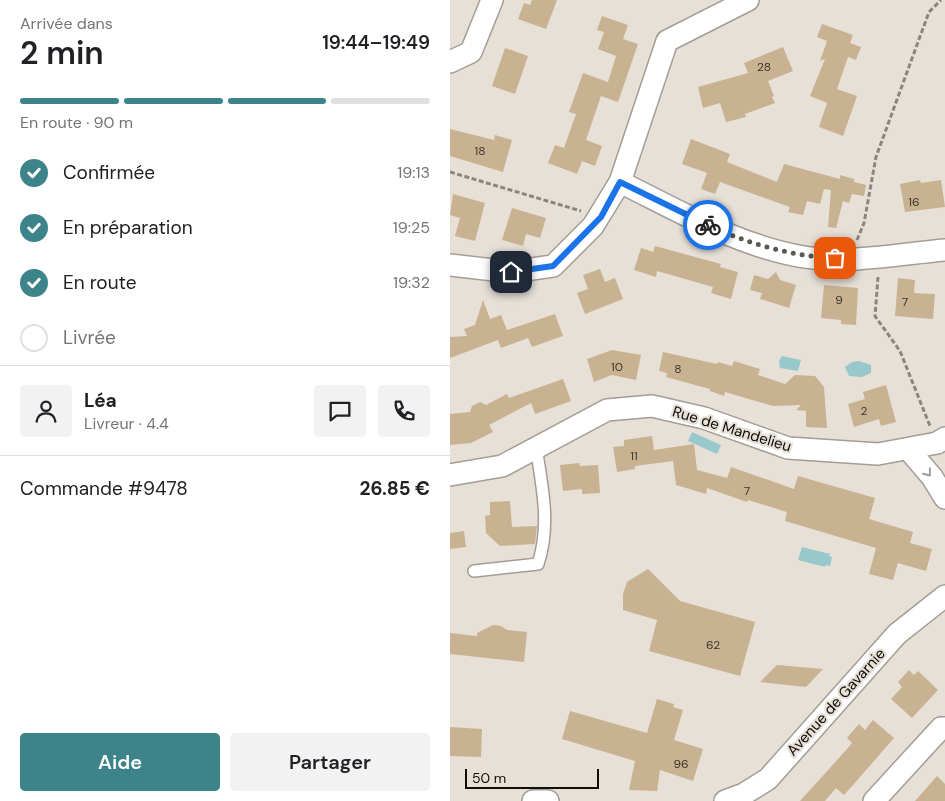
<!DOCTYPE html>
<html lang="fr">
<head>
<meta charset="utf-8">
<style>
  body { margin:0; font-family:"DM Sans",sans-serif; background:#f2f2f2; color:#202124; height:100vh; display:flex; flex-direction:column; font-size:19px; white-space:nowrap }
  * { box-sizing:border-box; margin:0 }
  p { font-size:16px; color:#757577 }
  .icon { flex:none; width:28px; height:28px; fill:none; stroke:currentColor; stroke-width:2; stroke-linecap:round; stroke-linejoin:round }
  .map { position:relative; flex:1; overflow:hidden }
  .sheet { display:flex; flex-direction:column; background:#fff; width:450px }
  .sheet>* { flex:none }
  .scale { position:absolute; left:15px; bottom:12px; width:134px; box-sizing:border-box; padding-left:5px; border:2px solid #100e0b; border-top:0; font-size:14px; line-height:18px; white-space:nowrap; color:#100e0b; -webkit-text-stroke:4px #e6e0d7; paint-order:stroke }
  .pin { position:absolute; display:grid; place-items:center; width:42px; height:42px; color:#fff; margin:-21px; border-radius:10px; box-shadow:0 2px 8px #0006 }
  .courier { position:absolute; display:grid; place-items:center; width:50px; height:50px; margin:-25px; border:4px solid #1a73e8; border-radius:50%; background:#fff; color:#222; box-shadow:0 1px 6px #0007 }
  .headline em { font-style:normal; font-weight:600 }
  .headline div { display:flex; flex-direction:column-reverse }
  .headline { display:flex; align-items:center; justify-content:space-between; height:85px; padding:0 20px }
  h1 { font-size:32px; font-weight:600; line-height:38px }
  .bar { display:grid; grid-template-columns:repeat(4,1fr); gap:8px 5px; align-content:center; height:60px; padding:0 20px }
  .bar i { height:6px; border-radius:4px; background:#e0e0e0 }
  .bar .active { background:#3c848a }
  .bar p { grid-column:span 4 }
  .line { display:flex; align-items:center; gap:12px; padding:0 20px; border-top:1px solid #e0e0e0 }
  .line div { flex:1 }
  .round { display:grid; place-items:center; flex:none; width:52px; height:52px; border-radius:5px; background:#f2f2f2 }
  ol { padding:0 20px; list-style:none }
  li { display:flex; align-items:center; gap:15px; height:55px }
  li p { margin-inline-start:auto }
  li .icon { padding:5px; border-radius:50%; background:#3c848a; color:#fff; stroke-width:4 }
  li:last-child { color:#757577 }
  li i { width:28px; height:28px; border:2px solid #e0e0e0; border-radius:50% }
  .action { display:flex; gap:10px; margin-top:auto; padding:10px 20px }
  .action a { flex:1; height:58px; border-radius:5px; background:#3c848a; color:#fff; font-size:20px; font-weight:600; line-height:58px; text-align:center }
  .action a+a { background:#f2f2f2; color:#202124 }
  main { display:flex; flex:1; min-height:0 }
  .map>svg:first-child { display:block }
  .water { fill:#97c8cc }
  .building { fill:#c9b291 }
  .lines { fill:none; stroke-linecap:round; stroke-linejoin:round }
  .lane-casing { stroke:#a49d95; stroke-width:14 }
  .street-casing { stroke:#a49d95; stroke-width:24 }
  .path { stroke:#8a857f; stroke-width:3; stroke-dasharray:5 2.5; stroke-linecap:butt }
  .lane { stroke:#fff; stroke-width:11 }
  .street { stroke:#fff; stroke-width:21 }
  .oneway { stroke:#9f9f9d }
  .done { stroke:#5b5852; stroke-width:5; stroke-dasharray:0 9 }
  .route { stroke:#1a73e8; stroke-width:6 }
  .labels { text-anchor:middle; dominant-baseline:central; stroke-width:4.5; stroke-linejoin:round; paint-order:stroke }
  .number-label { font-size:12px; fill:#3e372c }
  .street-label { font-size:15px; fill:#100e0b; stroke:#e6e0d7 }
</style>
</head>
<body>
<main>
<section class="sheet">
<div class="headline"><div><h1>2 min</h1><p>Arrivée dans</p></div><em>19:44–19:49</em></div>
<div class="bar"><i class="active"></i><i class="active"></i><i class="active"></i><i></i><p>En route · 90 m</p></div>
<ol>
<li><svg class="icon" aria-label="check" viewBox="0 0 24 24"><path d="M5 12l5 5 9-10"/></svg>Confirmée<p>19:13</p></li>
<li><svg class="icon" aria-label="check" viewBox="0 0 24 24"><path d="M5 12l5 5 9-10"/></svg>En préparation<p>19:25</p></li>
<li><svg class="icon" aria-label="check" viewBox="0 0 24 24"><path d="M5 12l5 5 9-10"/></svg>En route<p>19:32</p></li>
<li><i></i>Livrée</li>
</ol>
<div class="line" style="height:90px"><a class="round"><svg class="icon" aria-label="person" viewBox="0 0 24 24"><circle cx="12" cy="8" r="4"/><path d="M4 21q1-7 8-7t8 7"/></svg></a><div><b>Léa</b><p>Livreur · 4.4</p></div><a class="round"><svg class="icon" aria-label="chat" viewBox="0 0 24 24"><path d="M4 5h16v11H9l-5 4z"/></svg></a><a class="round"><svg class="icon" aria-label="phone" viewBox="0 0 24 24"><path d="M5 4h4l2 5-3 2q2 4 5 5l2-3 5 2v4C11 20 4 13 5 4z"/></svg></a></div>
<div class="line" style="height:65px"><div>Commande #9478</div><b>26.85 €</b></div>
<div class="action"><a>Aide</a><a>Partager</a></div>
</section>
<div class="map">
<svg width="495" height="801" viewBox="0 0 495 801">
  <rect width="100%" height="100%" fill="#e6e0d7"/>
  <g class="water">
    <path d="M332,356l19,4 -3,11 -18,-3 -1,-7z"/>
    <path d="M409,361l12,4v8l-9,4 -13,-1 -4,-9 7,-5z"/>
    <path d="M242,432l29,13 -4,9 -29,-13z"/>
    <path d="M352,547l28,7 -1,2 3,1 -2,9 -4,-1 -1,2 -27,-7z"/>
  </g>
  <g class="building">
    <path d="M82,0h25l-11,29 -28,-10 6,-16 6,2z"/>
    <path d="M152,16l26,9 -5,14 15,5 -20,58 -17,-6 -15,44 16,6 -7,20 -13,-5 -5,13 -29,-11 7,-18 9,3 12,-34 -7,-2 14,-39 25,9 8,-26 -18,-7 6,-17 -7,-2z"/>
    <path d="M372,24l31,11 -3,8 11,4 -5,13 -8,-3 -11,32 20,7 -14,40 -24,-9 8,-24 -17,-7 15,-37 -5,2 7,-20 -10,-4z"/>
    <path d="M333,47l10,24 -25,10 6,15 -2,1 3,6 -30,11 1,3 -20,5 -6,-19 -17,5 -5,-21 50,-14 -4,-10z"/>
    <path d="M55,48l23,8 -13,38 -23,-8z"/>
    <path d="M0,129l44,11 1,-5 17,5 -9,32 -53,-16z"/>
    <path d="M241,139l39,15 -3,8 50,20 7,-18 56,15v-4l14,4v3l12,3 -2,11 -12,-2 -3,9 -6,-2 -7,27 -8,-1 3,-37 -7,-1 -4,15 -13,-3 -4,14 -15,-3 2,-5 -70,-25 -5,12 -14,-5 6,-16 -25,-9z"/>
    <path d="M470,180l1,3 20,-3 4,27 -40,5 -5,-28z"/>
    <path d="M3,194l32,9 -10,38 -20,-5 5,-18 -10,-3z"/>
    <path d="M62,208l34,10 -6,20 -14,-4 -3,12 -21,-6z"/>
    <path d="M205,246l66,18 -1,3 18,5 -7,27 -20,-6 2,-6 -56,-16 -1,6 -22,-7 7,-22 12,4z"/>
    <path d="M150,269l5,13 10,-4 8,21 -38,15 -8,-21 11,-4 -5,-14z"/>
    <path d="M326,272l4,8 16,5 -7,23 -29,-9 2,-6 -12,-3 4,-15 14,4z"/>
    <path d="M448,278l17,2 -1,13 21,1 -2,25 -38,-3z"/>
    <path d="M374,285l34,3 -2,37 -15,-1v-4l-20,-2z"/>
    <path d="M33,300l7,19 11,-4 6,15 48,-16 8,22 -31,11 -4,-9 -27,10 -3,-8 -48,18v-21l17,-1 -3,-7 11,-4z"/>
    <path d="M162,350l29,5 -5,25 -24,-5 -18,7 -7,-23z"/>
    <path d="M213,352l54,12 1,-2 14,4 2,-5 26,8 -2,6 27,9 10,-9 20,1 9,11 3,41 -21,-1v-16l-10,-1 5,-5 -28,1 -48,-14 -1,4 -14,-5v-2l-44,-12 1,-4 -8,-2z"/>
    <path d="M113,379l8,22 -36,13 -4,-11 -42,22 4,7 -22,11 -21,2v-31l20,-2 2,-6 8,-4 6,3 21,-11 2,4z"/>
    <path d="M436,385l10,37 -15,4 -2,-7 -25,8 -6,-23 17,-5 -2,-7z"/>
    <path d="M202,436l2,14 40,-6 3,26 30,8 4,-11 63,22 4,-13 77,22 -6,21 44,13 -3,11 22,6 -6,22 -28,-8 -5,17 -24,-6 7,-26 -91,-27 2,-9 -39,-12 -1,2 -40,-14 -1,6 -30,-9 -3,-24 -38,5v3l-18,3 -4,-25 11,-1v-6z"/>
    <path d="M129,463l1,3 18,-1 2,28 -18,1v-5l-19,2 -3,-26z"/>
    <path d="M60,501l2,26 25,-1 -2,18 -35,2 -14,-13 -1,-17 5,-1v-13z"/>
    <path d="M14,531l2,16 -16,2v-16z"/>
    <path d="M198,569l32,32 75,21 -15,54 -91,-25 8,-31 -34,-10v-16l4,-12z"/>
    <path d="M43,625l8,1 6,4 20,2 -3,30 -74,-8v-21l27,3v-3z"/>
    <path d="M327,665l46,4 -17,18 -46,-5z"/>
    <path d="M459,670l5,5 4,-4 20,19 -26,28 -21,-19 11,-12 -4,-5z"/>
    <path d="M207,699l17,5 -1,3 10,3 -9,30 29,9 -10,32 -33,-11 -3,21 -28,-1 6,-29 -73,-22 8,-28 77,22z"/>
    <path d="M423,720l21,18 -41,47 -9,10 -8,-7 -11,13h-25l48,-53 4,-5 -5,-5 12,-14 6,6z"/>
    <path d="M0,727l32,2 -1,28 -31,-1z"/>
    <path d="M487,776l8,8v17h-30z"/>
  </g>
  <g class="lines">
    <defs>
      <path id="lane" d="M24,571l64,-7c13,-39 4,-78 -2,-117"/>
      <g id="street">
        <path d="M0,62l21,-10 21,-52"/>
        <path d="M170,182c59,29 118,64 184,75 45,7 96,-3 141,-7"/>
        <path d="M0,265l61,7 42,-6 40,-40 27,-44 47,-141 81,-41"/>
        <path d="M459,450l23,27 13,21"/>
        <path d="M0,475l52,-9 105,-56 45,-4 52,12 84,30 90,6 59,-11 8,-5"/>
        <path d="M83,801h15"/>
        <path d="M275,801l19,-7 24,-15 129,-145 48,-38"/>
        <path d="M424,801l67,-73h4"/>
      </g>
    </defs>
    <use href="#lane" class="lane-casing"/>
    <use href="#street" class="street-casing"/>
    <g class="path">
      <path d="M0,172l131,39"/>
      <path d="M407,240l7,-17 12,-66 53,-145 12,-12"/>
      <path d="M428,277l-3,39 25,35 30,75"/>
    </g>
    <use href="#lane" class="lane"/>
    <use href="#street" class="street"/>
  </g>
  <defs><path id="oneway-chevron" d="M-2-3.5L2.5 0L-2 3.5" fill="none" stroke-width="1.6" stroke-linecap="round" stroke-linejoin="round" transform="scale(1.25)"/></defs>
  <use class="oneway" href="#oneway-chevron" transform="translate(478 473) rotate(52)"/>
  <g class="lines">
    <path class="done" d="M258,225c40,19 83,31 127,33"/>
    <path class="route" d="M61,272l42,-6 48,-49 19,-35 88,43"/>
  </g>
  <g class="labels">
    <g class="number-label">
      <text x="314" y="67">28</text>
      <text x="30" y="151">18</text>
      <text x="464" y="202">16</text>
      <text x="389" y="300">9</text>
      <text x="455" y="302">7</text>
      <text x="167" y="367">10</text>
      <text x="228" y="369">8</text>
      <text x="414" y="411">2</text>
      <text x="184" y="456">11</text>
      <text x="297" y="491">7</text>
      <text x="263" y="645">62</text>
      <text x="231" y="764">96</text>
    </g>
    <g class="street-label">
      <text transform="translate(282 429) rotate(17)">Rue de Mandelieu</text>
      <text transform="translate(386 702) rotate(-48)">Avenue de Gavarnie</text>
    </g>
  </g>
</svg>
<div class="scale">50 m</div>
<div class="pin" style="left:385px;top:258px;background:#ea580c"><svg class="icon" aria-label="bag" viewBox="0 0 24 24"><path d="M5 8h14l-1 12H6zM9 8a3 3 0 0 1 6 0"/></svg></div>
<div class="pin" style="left:61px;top:272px;background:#1f2937"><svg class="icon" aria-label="home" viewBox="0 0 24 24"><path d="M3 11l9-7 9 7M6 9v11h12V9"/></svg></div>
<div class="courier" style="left:258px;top:225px"><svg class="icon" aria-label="bike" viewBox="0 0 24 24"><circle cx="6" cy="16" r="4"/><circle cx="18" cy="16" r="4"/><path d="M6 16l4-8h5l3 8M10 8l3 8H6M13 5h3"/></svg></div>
</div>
</main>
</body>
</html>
